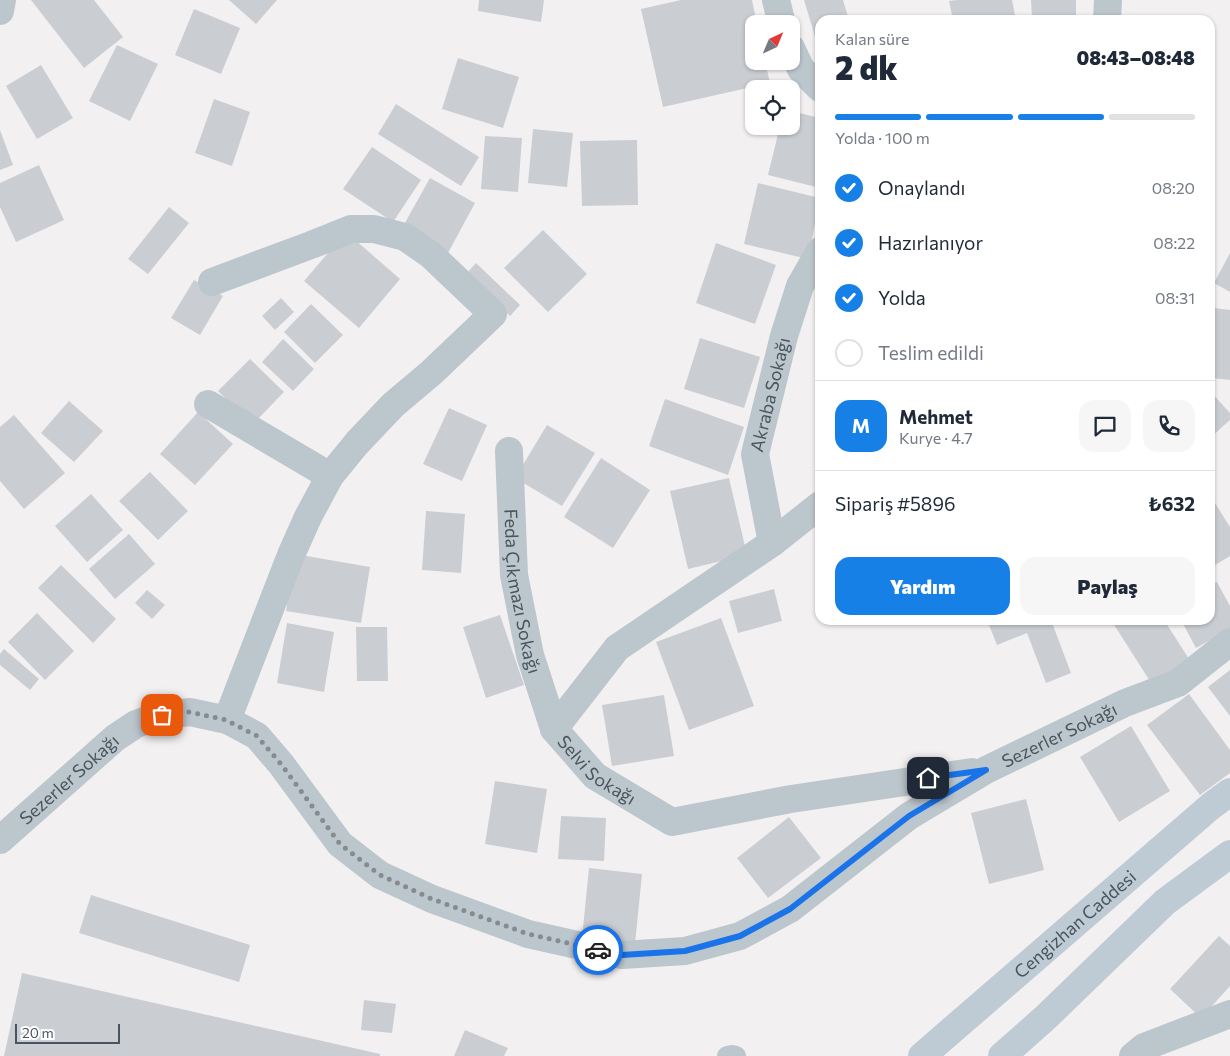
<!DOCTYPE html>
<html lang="tr">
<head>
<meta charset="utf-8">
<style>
  body { margin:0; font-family:Commissioner,sans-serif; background:#f6f6f7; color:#1f2937; height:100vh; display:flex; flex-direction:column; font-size:19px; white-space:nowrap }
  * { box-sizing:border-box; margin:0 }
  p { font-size:16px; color:#747a83 }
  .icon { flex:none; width:28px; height:28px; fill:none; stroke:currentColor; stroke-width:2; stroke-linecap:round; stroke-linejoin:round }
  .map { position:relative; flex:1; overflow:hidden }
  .side { position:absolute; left:815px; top:15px; width:400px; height:610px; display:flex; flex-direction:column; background:#fff; border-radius:15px; box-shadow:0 1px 4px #0004 }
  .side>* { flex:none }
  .needle { width:32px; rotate:44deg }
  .controls { position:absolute; left:745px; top:15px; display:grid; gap:10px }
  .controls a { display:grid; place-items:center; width:55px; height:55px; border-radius:10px; background:#fff; box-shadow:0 1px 4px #0004; font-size:25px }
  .scale { position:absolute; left:15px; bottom:12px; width:105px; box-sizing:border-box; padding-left:5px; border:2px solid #48555e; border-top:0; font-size:14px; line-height:18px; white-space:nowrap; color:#48555e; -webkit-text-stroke:4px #fff; paint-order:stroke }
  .pin { position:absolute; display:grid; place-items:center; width:42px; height:42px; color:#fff; margin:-21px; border-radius:10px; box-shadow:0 2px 8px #0006 }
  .courier { position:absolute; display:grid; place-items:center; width:50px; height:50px; margin:-25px; border:4px solid #1a73e8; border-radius:50%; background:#fff; color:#222; box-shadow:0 1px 6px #0007 }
  .summary em { font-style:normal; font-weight:800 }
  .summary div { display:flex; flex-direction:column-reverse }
  .summary { display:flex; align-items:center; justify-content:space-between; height:85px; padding:0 20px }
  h1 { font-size:32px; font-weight:800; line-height:38px }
  .bar { display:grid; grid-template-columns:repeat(4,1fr); gap:8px 5px; align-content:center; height:60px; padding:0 20px }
  .bar i { height:6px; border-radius:4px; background:#e0e1e3 }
  .bar .selected { background:#1680e7 }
  .bar p { grid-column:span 4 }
  .line { display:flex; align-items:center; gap:12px; padding:0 20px; border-top:1px solid #e0e1e3 }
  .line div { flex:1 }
  .round { display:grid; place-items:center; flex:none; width:52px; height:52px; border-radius:15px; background:#f6f6f7 }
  ol { padding:0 20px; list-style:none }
  li { display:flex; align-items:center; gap:15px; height:55px }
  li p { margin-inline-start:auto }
  li .icon { padding:5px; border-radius:50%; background:#1680e7; color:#fff; stroke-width:4 }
  li:last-child { color:#747a83 }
  li i { width:28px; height:28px; border:2px solid #e0e1e3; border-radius:50% }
  .primary-button { display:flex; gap:10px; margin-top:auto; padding:10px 20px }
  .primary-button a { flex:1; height:58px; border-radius:15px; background:#1680e7; color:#fff; font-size:20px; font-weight:800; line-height:58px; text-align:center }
  .primary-button a+a { background:#f6f6f7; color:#1f2937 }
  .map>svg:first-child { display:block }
  .building { fill:#caced3 }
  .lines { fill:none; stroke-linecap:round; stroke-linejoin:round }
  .service { stroke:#bcc6cd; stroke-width:20 }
  .minor { stroke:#bcc6cd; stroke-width:28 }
  .secondary { stroke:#becad4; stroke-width:28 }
  .done { stroke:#848b91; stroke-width:5; stroke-dasharray:0 9 }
  .route { stroke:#1a73e8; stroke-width:6 }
  .labels { text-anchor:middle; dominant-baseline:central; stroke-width:4; stroke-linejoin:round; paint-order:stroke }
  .street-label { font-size:18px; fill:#48555e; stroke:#fff }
</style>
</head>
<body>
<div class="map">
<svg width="1230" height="1056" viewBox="0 0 1230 1056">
  <rect width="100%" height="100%" fill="#f3f0f1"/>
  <g class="building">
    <path d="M31,0h63l29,37 -39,31z"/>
    <path d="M229,0h48l-21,24z"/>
    <path d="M479,0h65l-3,22 -63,-11z"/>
    <path d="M681,0h71l5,24h-3v37h11l5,22 -107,24 -22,-98z"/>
    <path d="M804,0h39l6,20h-29v33z"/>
    <path d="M957,0h55l4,20h-63l-4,-19z"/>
    <path d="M1031,0h45v16l-44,1z"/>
    <path d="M194,9l46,19 -19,46 -46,-19z"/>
    <path d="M117,45l41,19 -28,57 -41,-20z"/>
    <path d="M458,58l61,19 -16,51 -61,-19z"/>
    <path d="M41,65l32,53 -36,21 -31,-53z"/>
    <path d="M214,99l36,13 -18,54 -37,-13z"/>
    <path d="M396,104l83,53 -18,29 -83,-52z"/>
    <path d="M791,111l29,7v70l-52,-13 12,-49h11z"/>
    <path d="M533,129l40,4 -6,54 -39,-4z"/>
    <path d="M0,130l13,35 -13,5z"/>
    <path d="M485,136l37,2 -4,54 -37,-3z"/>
    <path d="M637,140l1,65 -56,1 -2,-65z"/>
    <path d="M372,147l49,33 -28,42 -50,-33z"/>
    <path d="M39,165l25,55 -48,22 -16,-35v-24z"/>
    <path d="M430,178l45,25 -27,50 -46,-25z"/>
    <path d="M758,183l62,15 -12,61 -64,-15z"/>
    <path d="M169,207l20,16 -41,51 -20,-15z"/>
    <path d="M543,230l44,44 -39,38 -44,-44z"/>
    <path d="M346,232l54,47 -41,49 -55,-47z"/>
    <path d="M716,243l60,22 -21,59 -59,-21z"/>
    <path d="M1230,253v39l-16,-9z"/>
    <path d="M476,263l44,42 -10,11 -44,-42z"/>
    <path d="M194,280l29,16 -23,39 -29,-17z"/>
    <path d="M281,298l13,14 -19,18 -13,-14z"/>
    <path d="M311,304l32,31 -28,28 -31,-31z"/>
    <path d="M1214,308l16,2v70l-20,-2v-33z"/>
    <path d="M700,338l60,19 -16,51 -60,-19z"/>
    <path d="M283,339l31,30 -21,22 -31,-29z"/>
    <path d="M250,359l34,33 -32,33 -34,-34z"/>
    <path d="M1210,391l20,22v7l-20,18z"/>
    <path d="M665,399l79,28 -16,48 -79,-29z"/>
    <path d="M69,401l34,30 -29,31 -33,-29z"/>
    <path d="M449,408l38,17 -25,56 -39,-17z"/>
    <path d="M198,412l35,32 -38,41 -35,-31z"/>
    <path d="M14,415l51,58 -41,36 -24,-28v-54z"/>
    <path d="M547,425l48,28 -33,53 -47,-28z"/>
    <path d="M601,458l49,32 -37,58 -49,-31z"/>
    <path d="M150,472l38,39 -30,29 -39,-39z"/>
    <path d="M729,478l18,77 -59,14 -18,-78z"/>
    <path d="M91,494l32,36 -36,32 -32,-36z"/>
    <path d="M1210,495l20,32v29l-20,12z"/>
    <path d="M426,511l39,3 -4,59 -39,-3z"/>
    <path d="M129,534l26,30 -40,35 -26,-30z"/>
    <path d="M295,554l75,13 -9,56 -75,-12z"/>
    <path d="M61,565l55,54 -23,24 -55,-55z"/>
    <path d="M1217,582l13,24v23l-34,19 -15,-28h29v-34z"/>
    <path d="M774,589l8,32 -44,12 -9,-32z"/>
    <path d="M147,590l18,15 -13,14 -17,-16z"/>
    <path d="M37,613l37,38 -29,29 -37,-38z"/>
    <path d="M500,615l24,70 -38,13 -23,-71z"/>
    <path d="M721,618l33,88 -65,24 -33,-88z"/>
    <path d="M987,620h64l20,53 -25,10 -19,-50 -30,12z"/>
    <path d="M1119,620h45l27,42 -38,24 -40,-63z"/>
    <path d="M287,623l47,9 -10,60 -47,-9z"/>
    <path d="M356,627h31l1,54h-31z"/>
    <path d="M4,649l35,30 -9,11 -30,-25v-11z"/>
    <path d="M1230,670v46l-22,-29z"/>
    <path d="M1189,694l41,56v23l-30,22 -53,-70z"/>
    <path d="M664,695l10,61 -62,10 -10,-61z"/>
    <path d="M1131,726l39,65 -51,31 -39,-65z"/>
    <path d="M495,781l52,8 -10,64 -52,-9z"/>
    <path d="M1026,799l18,71 -55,14 -18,-71z"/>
    <path d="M561,816l45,2 -2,43 -46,-2z"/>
    <path d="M789,817l32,41 -53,40 -31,-40z"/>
    <path d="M589,868l53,6 -7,70 -53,-6z"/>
    <path d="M91,895l159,50 -11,37 -160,-49z"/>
    <path d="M1219,936l11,10v40l-29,32 -31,-29z"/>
    <path d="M22,973l358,81v2h-376z"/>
    <path d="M364,1000l32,4 -4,29 -31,-3z"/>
    <path d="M465,1030l43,18 -4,8h-50z"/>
  </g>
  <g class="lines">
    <path class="service" d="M727,1056l5,-1 4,1"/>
    <g class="minor">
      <path d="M776,0l6,24"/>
      <path d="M0,11l2,-11"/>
      <path d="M1107,20l1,-20"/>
      <path d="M791,48l10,21 19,19"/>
      <path d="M212,282l99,-37 40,-16h23l31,8 26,18 62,59 -62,59 -38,32 -36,38 -27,33 -22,41 -17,38 -64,165"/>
      <path d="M208,404l122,72"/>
      <path id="s1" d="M509,451l5,124 16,80 24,74"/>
      <path id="s2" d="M820,505l-48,38 -155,105 -63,81 41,47 77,46 119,-23 181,-27"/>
      <path id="s3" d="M772,543l-17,-89 29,-118 16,-50 20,-35"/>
      <path id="s4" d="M0,840l115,-102 21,-14 26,-9 28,-3 37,8 30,16 24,28 59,80 40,31 52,24 96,35 94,21 63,-4 55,-15 50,-27 119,-93 77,-46 139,-67 53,-20 52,-41"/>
      <path d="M1133,1056l11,-9 86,-33"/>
    </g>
    <g class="secondary">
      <path id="s5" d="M922,1056l289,-250 19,-14"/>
      <path d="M1002,1056l43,-38 120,-116 65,-48"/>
    </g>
  </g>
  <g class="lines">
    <path class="done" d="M162,715l28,-3 36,8 31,16 24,28 59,80 40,31 52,24 96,35 70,16"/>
    <path class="route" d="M598,950l24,5 63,-4 55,-15 50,-27 119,-93 77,-46 -58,8"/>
  </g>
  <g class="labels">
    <g class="street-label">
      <text stroke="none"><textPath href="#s3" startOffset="152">Akraba Sokağı</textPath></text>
      <text stroke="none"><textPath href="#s1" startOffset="141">Feda Çıkmazı Sokağı</textPath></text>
      <text stroke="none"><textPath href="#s4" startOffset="1248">Sezerler Sokağı</textPath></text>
      <text stroke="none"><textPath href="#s2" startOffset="411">Selvi Sokağı</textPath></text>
      <text stroke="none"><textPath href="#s4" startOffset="92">Sezerler Sokağı</textPath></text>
      <text stroke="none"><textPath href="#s5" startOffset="202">Cengizhan Caddesi</textPath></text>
    </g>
  </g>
</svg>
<div class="controls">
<a><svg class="needle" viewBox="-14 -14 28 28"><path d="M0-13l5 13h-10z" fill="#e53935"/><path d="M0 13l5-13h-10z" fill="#747a83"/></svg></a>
<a><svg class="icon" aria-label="locate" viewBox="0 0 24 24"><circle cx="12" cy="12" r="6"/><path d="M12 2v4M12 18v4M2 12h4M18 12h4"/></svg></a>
</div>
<div class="scale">20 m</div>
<div class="pin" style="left:162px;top:715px;background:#ea580c"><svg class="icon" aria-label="bag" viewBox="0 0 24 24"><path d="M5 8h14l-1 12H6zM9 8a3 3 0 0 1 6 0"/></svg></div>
<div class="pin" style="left:928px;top:778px;background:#1f2937"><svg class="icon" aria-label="home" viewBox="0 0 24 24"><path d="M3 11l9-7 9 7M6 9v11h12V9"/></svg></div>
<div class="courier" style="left:598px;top:950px"><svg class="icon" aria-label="car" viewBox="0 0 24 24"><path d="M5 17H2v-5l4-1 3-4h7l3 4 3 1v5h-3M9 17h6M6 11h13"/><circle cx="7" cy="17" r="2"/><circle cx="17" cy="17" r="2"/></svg></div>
<section class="side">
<div class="summary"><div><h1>2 dk</h1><p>Kalan süre</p></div><em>08:43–08:48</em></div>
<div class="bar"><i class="selected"></i><i class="selected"></i><i class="selected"></i><i></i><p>Yolda · 100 m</p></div>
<ol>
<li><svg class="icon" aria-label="check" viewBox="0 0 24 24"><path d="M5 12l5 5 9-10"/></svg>Onaylandı<p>08:20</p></li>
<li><svg class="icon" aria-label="check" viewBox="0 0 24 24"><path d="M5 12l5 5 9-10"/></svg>Hazırlanıyor<p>08:22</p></li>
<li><svg class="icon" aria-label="check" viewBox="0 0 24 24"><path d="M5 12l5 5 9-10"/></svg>Yolda<p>08:31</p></li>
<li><i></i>Teslim edildi</li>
</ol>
<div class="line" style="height:90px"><b class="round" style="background:#1680e7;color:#fff">M</b><div><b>Mehmet</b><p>Kurye · 4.7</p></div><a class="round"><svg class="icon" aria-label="chat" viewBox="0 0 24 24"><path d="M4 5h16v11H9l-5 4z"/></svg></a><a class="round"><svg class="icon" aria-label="phone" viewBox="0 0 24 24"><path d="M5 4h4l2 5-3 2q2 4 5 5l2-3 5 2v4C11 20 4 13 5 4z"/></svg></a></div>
<div class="line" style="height:65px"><div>Sipariş #5896</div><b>₺632</b></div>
<div class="primary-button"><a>Yardım</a><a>Paylaş</a></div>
</section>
</div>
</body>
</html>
